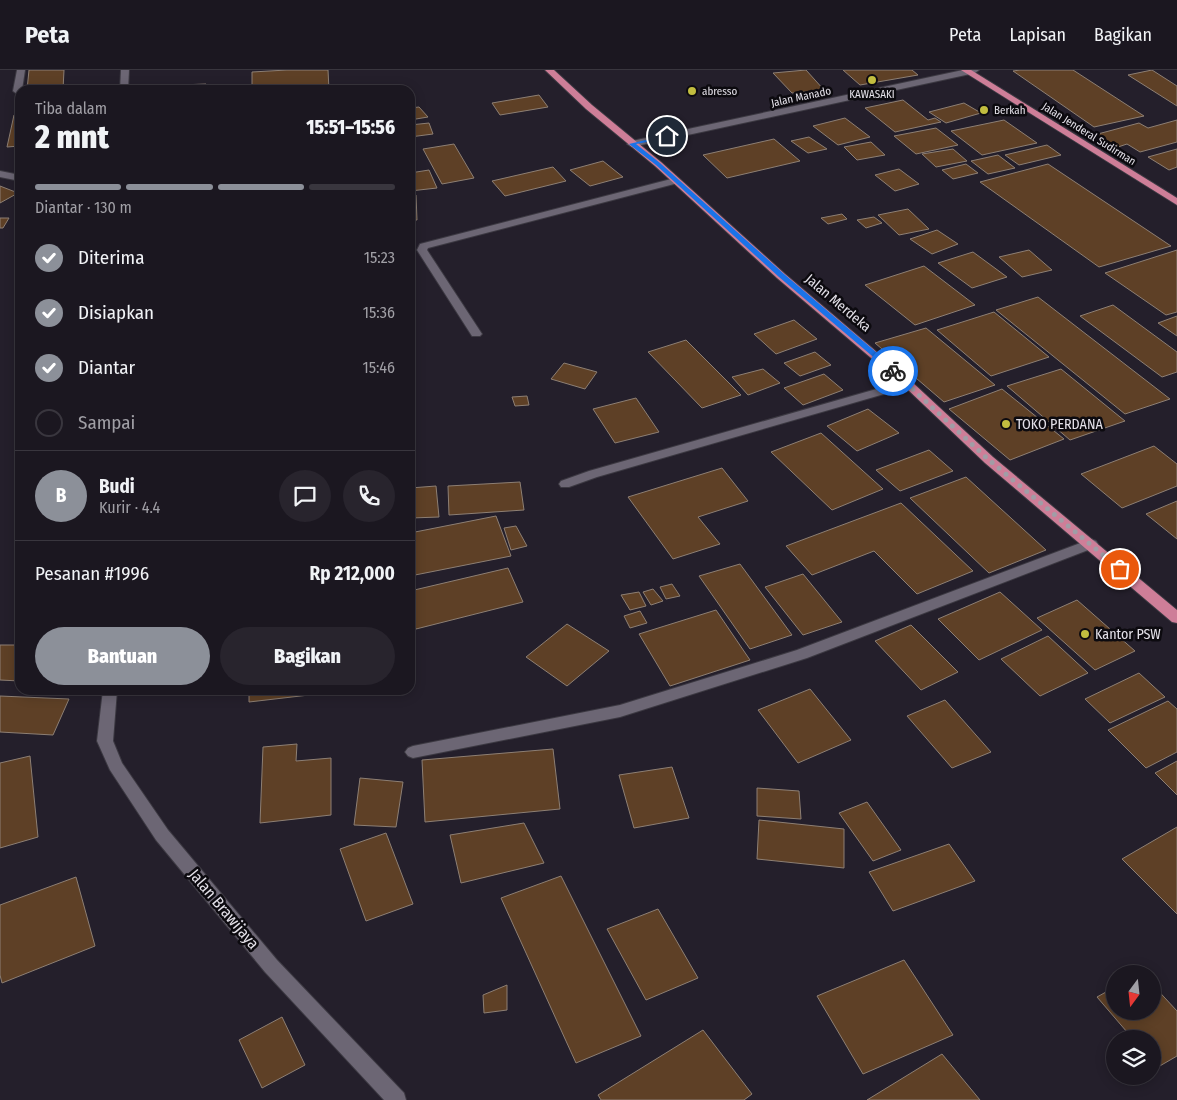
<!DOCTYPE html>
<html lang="id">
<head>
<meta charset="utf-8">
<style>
  body { margin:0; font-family:"Fira Sans Condensed",sans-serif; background:#28242d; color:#f1f3f6; height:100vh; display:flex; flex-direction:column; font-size:19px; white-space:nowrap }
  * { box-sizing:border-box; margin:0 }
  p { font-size:16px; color:#a09fa5 }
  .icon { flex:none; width:28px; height:28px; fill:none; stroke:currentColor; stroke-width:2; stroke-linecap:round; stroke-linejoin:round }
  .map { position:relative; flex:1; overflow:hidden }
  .sheet { position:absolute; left:15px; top:15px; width:400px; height:610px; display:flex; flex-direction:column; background:#1b1720; border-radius:15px; box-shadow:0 2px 12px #0003,0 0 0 1px #39363e }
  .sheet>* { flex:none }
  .needle { width:32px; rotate:195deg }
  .controls { position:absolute; left:1106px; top:895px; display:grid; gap:10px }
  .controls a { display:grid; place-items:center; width:55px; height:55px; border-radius:50%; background:#1b1720; box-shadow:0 2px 12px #0003,0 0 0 1px #39363e; font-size:25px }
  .pin { position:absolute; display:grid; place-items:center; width:42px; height:42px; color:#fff; margin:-21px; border:2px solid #fff; border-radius:50%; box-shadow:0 1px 5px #0007 }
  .courier { position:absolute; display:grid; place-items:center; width:50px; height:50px; margin:-25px; border:4px solid #1a73e8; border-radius:50%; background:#fff; color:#222; box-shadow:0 1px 6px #0007 }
  .head em { font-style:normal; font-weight:800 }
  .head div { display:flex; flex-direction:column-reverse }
  .head { display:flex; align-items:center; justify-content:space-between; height:85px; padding:0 20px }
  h1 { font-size:32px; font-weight:800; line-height:38px }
  .bar { display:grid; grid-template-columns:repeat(4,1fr); gap:8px 5px; align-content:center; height:60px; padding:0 20px }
  .bar i { height:6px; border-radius:4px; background:#39363e }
  .bar .current { background:#8c9099 }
  .bar p { grid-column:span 4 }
  .line { display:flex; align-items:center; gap:12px; padding:0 20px; border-top:1px solid #39363e }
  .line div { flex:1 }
  .round { display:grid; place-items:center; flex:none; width:52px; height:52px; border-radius:26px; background:#28242d }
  ol { padding:0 20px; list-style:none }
  li { display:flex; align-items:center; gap:15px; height:55px }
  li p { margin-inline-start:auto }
  li .icon { padding:5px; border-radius:50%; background:#8c9099; color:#fff; stroke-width:4 }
  li:last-child { color:#a09fa5 }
  li i { width:28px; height:28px; border:2px solid #39363e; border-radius:50% }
  .primary-button { display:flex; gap:10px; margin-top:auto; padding:10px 20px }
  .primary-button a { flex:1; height:58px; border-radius:30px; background:#8c9099; color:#fff; font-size:20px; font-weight:800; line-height:58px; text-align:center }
  .primary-button a+a { background:#28242d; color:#f1f3f6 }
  header { display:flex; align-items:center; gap:30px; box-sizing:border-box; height:70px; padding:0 25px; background:#1b1720; border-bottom:1px solid #39363e }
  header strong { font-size:24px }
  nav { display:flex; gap:28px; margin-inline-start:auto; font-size:18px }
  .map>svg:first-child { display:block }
  .building { fill:#5e4026; stroke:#8d7f74 }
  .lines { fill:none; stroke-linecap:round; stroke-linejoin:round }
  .service-casing { stroke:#3c3942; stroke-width:2 }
  .minor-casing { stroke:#3c3942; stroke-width:2 }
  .tertiary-casing { stroke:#3c3942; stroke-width:2 }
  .trunk-casing { stroke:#3c3942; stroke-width:2 }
  .service { fill:#6c6674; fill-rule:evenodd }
  .minor { fill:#6c6674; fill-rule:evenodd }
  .tertiary { fill:#6c6674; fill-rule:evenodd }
  .trunk { fill:#ce7e98; fill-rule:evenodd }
  .route { fill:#1a73e8 }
  .done { stroke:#a19da6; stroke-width:5; stroke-dasharray:0 9 }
  .poi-dot { fill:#c2bd3f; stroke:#0c0a0f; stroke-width:2 }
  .labels { text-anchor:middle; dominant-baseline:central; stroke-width:5; stroke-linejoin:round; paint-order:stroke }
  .far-poi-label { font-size:11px; fill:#e4e1e9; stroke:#0c0a0f; text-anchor:start }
  .far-street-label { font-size:11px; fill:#e4e1e9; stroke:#0c0a0f }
  .street-label { font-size:14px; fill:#e4e1e9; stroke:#0c0a0f }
  .poi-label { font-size:14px; fill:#e4e1e9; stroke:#0c0a0f; text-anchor:start }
  .near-street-label { font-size:16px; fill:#e4e1e9; stroke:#0c0a0f }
</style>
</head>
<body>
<header>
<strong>Peta</strong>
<nav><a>Peta</a><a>Lapisan</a><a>Bagikan</a></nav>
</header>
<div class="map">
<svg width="1177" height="1030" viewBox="0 0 1177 1030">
  <rect width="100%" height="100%" fill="#241f2b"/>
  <g class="building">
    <path d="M29,0h35l-1,20h-36z"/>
    <path d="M287,0h41l1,20h-77v-18z"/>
    <path d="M806,0l18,20 -32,3 -19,-20z"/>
    <path d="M843,0h69l6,5 -58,10z"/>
    <path d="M1020,0h53l71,46 -50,11 -81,-56z"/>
    <path d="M1152,0l25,16v20l-49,-31z"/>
    <path d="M206,14l-2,6h-25l1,-5z"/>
    <path d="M539,25l9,12 -48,8 -8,-12z"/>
    <path d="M903,30l25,20 7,-2 6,4 -46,10 -30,-24z"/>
    <path d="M964,33l17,10 -35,10 -17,-11z"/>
    <path d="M419,37l9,10 -18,3v-12z"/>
    <path d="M20,44v32l-13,1 7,-32z"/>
    <path d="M845,48l25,19 -32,8 -25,-19z"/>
    <path d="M1004,50l33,23 -55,12 -31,-24z"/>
    <path d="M1177,50v22l-37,10 -13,-8 -12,4 -21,-13 45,-12 9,5z"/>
    <path d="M429,53l4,11 -23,3v-12z"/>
    <path d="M936,58l22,17 -42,9 -22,-18z"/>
    <path d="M809,67l18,12 -19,4 -17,-12z"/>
    <path d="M774,69l26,22 -73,17 -24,-23z"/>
    <path d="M871,72l14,13 -28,5 -13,-13z"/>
    <path d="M454,74l20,34 -32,6 -19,-35z"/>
    <path d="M1047,75l14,10 -42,10 -14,-10z"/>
    <path d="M953,79l14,12 -31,6 -14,-13z"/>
    <path d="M1177,79v18l-8,3 -21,-13z"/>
    <path d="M998,85l17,13 -27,6 -17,-13z"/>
    <path d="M603,91l20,16 -33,9 -20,-16z"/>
    <path d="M966,94l12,9 -25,6 -11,-9z"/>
    <path d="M1048,94l123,82 -72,21 -119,-85z"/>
    <path d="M553,97l13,14 -61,15 -13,-15z"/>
    <path d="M899,99l20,15 -24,7 -20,-16z"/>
    <path d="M429,100l8,18 -27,3v-18z"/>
    <path d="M0,116l18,7 -18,10z"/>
    <path d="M410,125h6l1,25h-7z"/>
    <path d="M908,139l21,20 -30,6 -21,-20z"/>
    <path d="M842,144l5,5 -19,5 -7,-6z"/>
    <path d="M874,147l8,6 -16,5 -9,-8z"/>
    <path d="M0,148h9l-6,10h-3z"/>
    <path d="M937,160l21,14 -26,10 -22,-15z"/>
    <path d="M1029,180l23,20 -30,7 -23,-20z"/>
    <path d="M1177,180v62l-11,3 -61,-42z"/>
    <path d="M973,182l34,25 -35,11 -34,-25z"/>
    <path d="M924,196l51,39 -60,20 -50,-40z"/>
    <path d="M1038,227l132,102 -45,15 -129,-104z"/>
    <path d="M1113,235l64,47v20l-15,5 -82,-61z"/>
    <path d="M994,242l55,45 -58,19 -54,-46z"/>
    <path d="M1177,246v20l-19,-13z"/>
    <path d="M794,250l23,19 -41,15 -22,-20z"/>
    <path d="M926,258l69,57 -51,17 -69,-59z"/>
    <path d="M686,270l55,55 -39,13 -54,-56z"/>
    <path d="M815,282l16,13 -31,11 -16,-13z"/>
    <path d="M564,293l33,9 -12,17 -34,-10z"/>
    <path d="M763,299l17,14 -32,12 -16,-18z"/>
    <path d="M1061,299l64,52 -55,19 -63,-54z"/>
    <path d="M824,304l19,16 -40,15 -19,-17z"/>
    <path d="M1002,319l62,50 -54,21 -61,-51z"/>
    <path d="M527,326l2,9 -14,1 -3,-9z"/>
    <path d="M636,328l23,34 -44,11 -22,-34z"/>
    <path d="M868,339l31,24 -42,18 -30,-25z"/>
    <path d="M821,363l62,56 -51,21 -61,-58z"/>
    <path d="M1154,376l23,18v22l-55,22 -41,-34z"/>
    <path d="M929,380l24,21 -53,20 -24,-21z"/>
    <path d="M722,398l26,33 -50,16 22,27 -47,15 -45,-62z"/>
    <path d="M966,407l80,73 -57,23 -79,-75z"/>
    <path d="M520,412l4,28 -75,5 -1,-29z"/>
    <path d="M436,416l3,31 -28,1 -1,-30z"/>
    <path d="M1177,431v38l-31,-25z"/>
    <path d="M901,433l72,68 -56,23 -43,-43 -62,24 -26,-29z"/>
    <path d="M496,446l15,40 -101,20v-43z"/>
    <path d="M516,456l11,20 -16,4 -7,-22z"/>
    <path d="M740,494l52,71 -42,14 -51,-73z"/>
    <path d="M508,498l15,34 -107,27 -6,-15v-23z"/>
    <path d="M803,504l39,48 -39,13 -38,-48z"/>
    <path d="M672,514l8,12 -14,3 -6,-12z"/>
    <path d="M653,519l10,12 -12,4 -8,-13z"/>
    <path d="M639,522l7,14 -16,4 -9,-15z"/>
    <path d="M1000,522l42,38 -63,30 -41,-41z"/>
    <path d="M1077,530l58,51 -40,19 -58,-52z"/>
    <path d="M716,540l34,50 -80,26 -31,-52z"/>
    <path d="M640,541l7,12 -17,5 -6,-12z"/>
    <path d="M567,554l42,27 -42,35 -41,-29z"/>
    <path d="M911,555l47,47 -37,18 -46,-49z"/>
    <path d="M1048,566l40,37 -48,23 -39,-37z"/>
    <path d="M0,575h20v36l-20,-1z"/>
    <path d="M1139,603l26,24 -55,26 -25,-24z"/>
    <path d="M810,619l41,51 -53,23 -40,-53z"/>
    <path d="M249,620h103l-103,12z"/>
    <path d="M0,626l69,3 -16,36 -53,-3z"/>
    <path d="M945,630l46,52 -39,16 -45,-52z"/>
    <path d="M1168,631l9,8v43l-31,16 -38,-38z"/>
    <path d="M297,674l-1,17 35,-3v57l-71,8 3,-76z"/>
    <path d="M553,679l7,60 -135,13 -3,-62z"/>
    <path d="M30,686l8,81 -38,11v-85z"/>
    <path d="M1177,691v34l-22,-22z"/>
    <path d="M672,697l17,51 -55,10 -15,-53z"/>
    <path d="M360,708l43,4 -7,45 -42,-2z"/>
    <path d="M757,718l42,3 2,28 -44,-3z"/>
    <path d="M867,732l34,48 -28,11 -34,-48z"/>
    <path d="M759,750l85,9v39l-87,-9z"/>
    <path d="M524,753l20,40 -83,20 -11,-48z"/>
    <path d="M1177,757v87l-55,-55z"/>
    <path d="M386,763l27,71 -47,17 -26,-72z"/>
    <path d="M949,774l26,37 -82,30 -24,-39z"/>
    <path d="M561,806l80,160 -65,27 -75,-165z"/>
    <path d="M76,807l19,69 -93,37 -2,-8v-70z"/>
    <path d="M658,839l40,69 -52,22 -39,-71z"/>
    <path d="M904,890l49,75 -90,39 -46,-78z"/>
    <path d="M1152,914l25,27v45l-19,11 -6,-6v-22h-19l-36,-42 18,-10v24h37z"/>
    <path d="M507,915v25l-23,3 -1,-18z"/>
    <path d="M282,947l23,48 -43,23 -23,-48z"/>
    <path d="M703,960l49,64 -8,6h-143l-3,-5z"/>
    <path d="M942,984l38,46h-113z"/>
  </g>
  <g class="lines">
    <defs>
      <path id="service" d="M675,108l5,3 -2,2 -250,65 -1,2 55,84 -2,2h-8l-55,-86 3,-6z"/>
      <g id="minor">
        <path d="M17,0h8l-3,20 -5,4 -4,-3z"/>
        <path d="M963,0h16l-4,3 -343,74 -5,-3 5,-3z"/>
        <path d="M0,101l20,4v6l-20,-4z"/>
        <path d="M908,310l6,4 -2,2 -315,91 -28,10h-8l-2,-3 2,-3 28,-10z"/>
        <path d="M1091,469l5,2 2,3 -2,3 -289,111 -187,59 -207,41 -5,-2 -3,-4 3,-4 5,-2 207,-41 177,-55z"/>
      </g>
      <g id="tertiary">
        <path d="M121,0h8l-1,20h-8z"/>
        <path d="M103,620h14l-4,51 9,22 46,67 109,130 127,133 2,7h-22l-119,-128 -109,-132 -46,-70 -13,-29z"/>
      </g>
      <g id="trunk">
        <path d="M545,0h9l38,35 69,57 124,112 127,108 81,75 184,153v13l-5,-1 -187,-159 -81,-77 -127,-108 -122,-112 -69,-57z"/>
        <path d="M961,0h10l206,128v7z"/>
      </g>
    </defs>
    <use href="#service" class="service-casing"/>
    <use href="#minor" class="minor-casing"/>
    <use href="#tertiary" class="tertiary-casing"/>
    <use href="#trunk" class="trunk-casing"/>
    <use href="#service" class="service"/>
    <use href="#minor" class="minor"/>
    <use href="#tertiary" class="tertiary"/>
    <use href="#trunk" class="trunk"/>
  </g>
  <path class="route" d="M667,65l2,3 -33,6 24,19 124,111 112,95v3h-5l-112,-95 -123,-112 -27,-21z"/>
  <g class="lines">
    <path class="done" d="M893,301l96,89 131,109"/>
  </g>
  <g class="poi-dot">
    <circle cx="872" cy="10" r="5"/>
    <circle cx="692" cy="21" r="5"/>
    <circle cx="984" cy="40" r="5"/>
    <circle cx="1006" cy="354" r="5"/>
    <circle cx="1085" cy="564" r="5"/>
  </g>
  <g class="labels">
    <g class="far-poi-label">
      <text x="702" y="21">abresso</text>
      <text x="872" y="24" text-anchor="middle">KAWASAKI</text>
      <text x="994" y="40">Berkah</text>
    </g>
    <g class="far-street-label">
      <text transform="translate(801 27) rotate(-12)">Jalan Manado</text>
      <text transform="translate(1089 64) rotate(32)">Jalan Jenderal Sudirman</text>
    </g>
    <g class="street-label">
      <text transform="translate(838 233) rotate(40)">Jalan Merdeka</text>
    </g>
    <g class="poi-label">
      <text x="1016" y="354">TOKO PERDANA</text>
      <text x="1095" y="564">Kantor PSW</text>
    </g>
    <g class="near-street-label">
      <text transform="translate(224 839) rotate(50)">Jalan Brawijaya</text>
    </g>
  </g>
</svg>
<div class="controls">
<a><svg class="needle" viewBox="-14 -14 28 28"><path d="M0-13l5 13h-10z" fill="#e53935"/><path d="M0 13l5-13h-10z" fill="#a09fa5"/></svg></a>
<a><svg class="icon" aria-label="layers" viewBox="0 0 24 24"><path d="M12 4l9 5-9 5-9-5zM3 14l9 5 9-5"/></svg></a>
</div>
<div class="pin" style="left:1120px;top:499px;background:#ea580c"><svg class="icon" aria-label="bag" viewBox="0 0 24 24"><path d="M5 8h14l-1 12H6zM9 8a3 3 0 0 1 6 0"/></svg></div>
<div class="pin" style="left:667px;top:66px;background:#1f2937"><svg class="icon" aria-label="home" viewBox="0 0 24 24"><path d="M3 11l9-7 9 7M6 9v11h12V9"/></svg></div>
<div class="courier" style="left:893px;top:301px"><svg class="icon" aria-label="bike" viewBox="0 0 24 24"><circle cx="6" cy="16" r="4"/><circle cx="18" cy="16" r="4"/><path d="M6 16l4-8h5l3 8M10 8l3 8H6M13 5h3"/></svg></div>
<section class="sheet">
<div class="head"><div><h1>2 mnt</h1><p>Tiba dalam</p></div><em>15:51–15:56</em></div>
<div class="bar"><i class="current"></i><i class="current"></i><i class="current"></i><i></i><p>Diantar · 130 m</p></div>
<ol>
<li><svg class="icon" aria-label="check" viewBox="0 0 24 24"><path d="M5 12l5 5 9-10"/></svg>Diterima<p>15:23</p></li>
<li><svg class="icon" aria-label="check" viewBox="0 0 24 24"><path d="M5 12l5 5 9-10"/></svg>Disiapkan<p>15:36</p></li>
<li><svg class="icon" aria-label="check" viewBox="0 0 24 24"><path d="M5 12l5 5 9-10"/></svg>Diantar<p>15:46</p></li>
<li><i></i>Sampai</li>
</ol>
<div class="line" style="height:90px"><b class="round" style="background:#8c9099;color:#fff">B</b><div><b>Budi</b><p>Kurir · 4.4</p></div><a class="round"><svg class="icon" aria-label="chat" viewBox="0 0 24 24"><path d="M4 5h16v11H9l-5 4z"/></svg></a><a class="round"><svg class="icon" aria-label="phone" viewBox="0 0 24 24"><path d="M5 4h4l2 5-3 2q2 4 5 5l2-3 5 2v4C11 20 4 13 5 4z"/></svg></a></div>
<div class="line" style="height:65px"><div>Pesanan #1996</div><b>Rp 212,000</b></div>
<div class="primary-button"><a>Bantuan</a><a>Bagikan</a></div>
</section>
</div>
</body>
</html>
